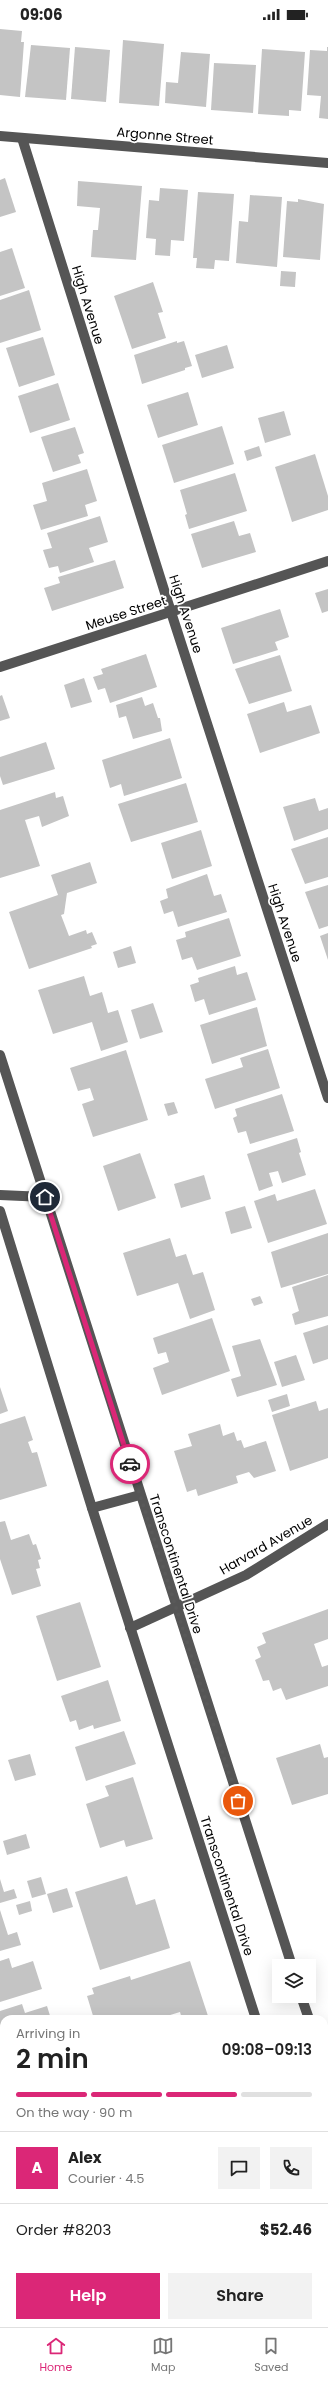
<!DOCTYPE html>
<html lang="en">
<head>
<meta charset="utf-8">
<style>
  body { margin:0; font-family:Poppins,sans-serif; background:#f2f2f2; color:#222; height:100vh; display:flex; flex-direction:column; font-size:15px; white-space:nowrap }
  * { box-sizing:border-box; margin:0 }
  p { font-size:13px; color:#767676 }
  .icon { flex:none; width:22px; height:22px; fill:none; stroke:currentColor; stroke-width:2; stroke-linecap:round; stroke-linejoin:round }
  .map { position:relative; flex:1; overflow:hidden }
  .details { position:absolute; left:0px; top:1987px; width:328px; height:312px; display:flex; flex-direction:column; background:#fff; border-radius:12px 12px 0 0; box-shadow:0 4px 16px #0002 }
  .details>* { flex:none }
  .tools { position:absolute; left:272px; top:1931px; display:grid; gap:8px }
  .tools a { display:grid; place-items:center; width:44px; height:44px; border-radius:0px; background:#fff; box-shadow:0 4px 16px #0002; font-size:20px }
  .pin { position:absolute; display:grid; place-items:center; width:34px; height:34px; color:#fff; margin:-17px; border:2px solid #fff; border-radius:50%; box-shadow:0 1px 4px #0007 }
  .courier { position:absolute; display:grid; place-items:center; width:40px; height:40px; margin:-20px; border:3px solid #db2777; border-radius:50%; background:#fff; color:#222; box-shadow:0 1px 5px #0007 }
  .head em { font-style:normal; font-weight:600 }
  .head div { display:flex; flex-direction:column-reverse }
  .head { display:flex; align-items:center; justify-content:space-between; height:68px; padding:0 16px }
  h1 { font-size:26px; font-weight:600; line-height:30px }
  .bar { display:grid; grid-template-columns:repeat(4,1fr); gap:6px 4px; align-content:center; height:48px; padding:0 16px }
  .bar i { height:5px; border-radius:3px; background:#e0e0e0 }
  .bar .selected { background:#db2777 }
  .bar p { grid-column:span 4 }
  .line { display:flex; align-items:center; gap:10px; padding:0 16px; border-top:1px solid #e0e0e0 }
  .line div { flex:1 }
  .round { display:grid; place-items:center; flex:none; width:42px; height:42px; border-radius:0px; background:#f2f2f2 }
  .cta { display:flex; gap:8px; margin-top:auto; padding:8px 16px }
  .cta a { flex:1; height:46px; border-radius:0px; background:#db2777; color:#fff; font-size:16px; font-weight:600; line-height:46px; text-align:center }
  .cta a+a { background:#f2f2f2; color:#222 }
  .status { display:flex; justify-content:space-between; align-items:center; height:28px; padding:0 20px; background:#fff; direction:ltr }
  .status svg { height:11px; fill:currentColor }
  .tab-bar { display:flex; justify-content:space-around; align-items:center; height:56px; border-top:1px solid #e0e0e0; background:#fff; font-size:11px; color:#767676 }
  .tab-bar a { display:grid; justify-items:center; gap:2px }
  .tab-bar .selected { color:#db2777 }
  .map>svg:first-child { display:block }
  .building { fill:#c4c4c4 }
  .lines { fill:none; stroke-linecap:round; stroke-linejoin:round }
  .minor { stroke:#555; stroke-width:10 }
  .done { stroke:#595959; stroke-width:4; stroke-dasharray:0 7.2 }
  .route { stroke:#db2777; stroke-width:5 }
  .labels { text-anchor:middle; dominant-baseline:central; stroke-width:3.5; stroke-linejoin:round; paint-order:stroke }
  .street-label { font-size:13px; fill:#000; stroke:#fff }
</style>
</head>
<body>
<div class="status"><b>09:06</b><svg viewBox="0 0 49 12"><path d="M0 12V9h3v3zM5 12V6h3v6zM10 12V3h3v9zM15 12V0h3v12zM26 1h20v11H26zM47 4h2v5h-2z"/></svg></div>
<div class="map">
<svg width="328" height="2299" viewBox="0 0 328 2299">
  <rect width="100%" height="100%" fill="#fff"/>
  <g class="building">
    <path d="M0,1l22,2 -1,11h3l-4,55 -20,-2z"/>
    <path d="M123,12l41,4 -5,62 -40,-3z"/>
    <path d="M31,17l39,3 -4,52 -41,-3z"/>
    <path d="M75,19l35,3 -4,52 -35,-3z"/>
    <path d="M327,19h1v72l-9,-1 2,-22 -14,-1 3,-45 17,1z"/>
    <path d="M262,21l43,3 -4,59 -12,-1v6l-31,-2z"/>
    <path d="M181,24l29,2 -4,53 -41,-4 1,-21 12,1z"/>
    <path d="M214,35l42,2 -3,48 -42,-3z"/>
    <path d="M5,150l11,34 -16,5v-37z"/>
    <path d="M78,153l64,5 -6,74 -45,-3 2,-27h5l2,-22 -23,-2z"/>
    <path d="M160,160l28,2 -4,51 -13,-1 -1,16 -15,-1 1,-16 -10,-1 3,-38 10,1z"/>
    <path d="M198,164l36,2 -5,67 -14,-1 -1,9 -18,-1 1,-10h-4z"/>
    <path d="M250,167l32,2 -5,70 -41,-4 3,-42 9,1z"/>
    <path d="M298,171l26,5 -4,56 -37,-3 4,-56 11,1z"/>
    <path d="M12,220l13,40 -25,8v-44z"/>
    <path d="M281,243l15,1 -1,15 -15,-1z"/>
    <path d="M153,254l10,30 -5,1 8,25 -34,11 -18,-53z"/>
    <path d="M29,262l12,40 -41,13v-43z"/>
    <path d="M43,309l12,38 -36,12 -13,-39z"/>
    <path d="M177,313v2l7,-2 8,25 -7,2v2l-43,14 -8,-29z"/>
    <path d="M227,317l7,23 -32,10 -7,-23z"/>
    <path d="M58,355l12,37 -40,13 -12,-37z"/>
    <path d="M188,364l10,33 -40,13 -11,-33z"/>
    <path d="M284,383l7,24 -26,8 -7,-25z"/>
    <path d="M222,398l12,38 -60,19 -12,-38z"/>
    <path d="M75,399l9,26 -6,2 3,8 -28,9 -12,-35z"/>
    <path d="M259,418l3,10 -15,5 -3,-10z"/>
    <path d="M315,426l13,42v14l-36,12 -17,-55z"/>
    <path d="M87,441l10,32 -12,4 3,11 -47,14 -8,-25 14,-4 -5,-18z"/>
    <path d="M235,445l12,38 -58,18 -4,-14 2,-1 -7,-24z"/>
    <path d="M100,488l8,26 -19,6 5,14 -34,11 -2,-7 -9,2 -6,-18 9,-2 -5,-15z"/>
    <path d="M234,493l5,15 11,-3 6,19 -54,16 -11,-34z"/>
    <path d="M115,532l9,28 -72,23 -8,-23 16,-5 -2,-6z"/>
    <path d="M328,561v22l-6,2 -7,-20z"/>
    <path d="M280,581l9,28 -14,5 3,8 -45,14 -12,-36z"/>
    <path d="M146,626l11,33 -47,16 -5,-15 -7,2 -5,-13 10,-3 -2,-5z"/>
    <path d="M280,627l12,36 -43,13 -14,-35z"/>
    <path d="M84,650l8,24 -21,6 -7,-23z"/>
    <path d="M2,667l8,23 -10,3v-25z"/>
    <path d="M142,669l3,9 8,-3 5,15h2l2,13 -29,8 -7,-23 -7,2 -3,-13z"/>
    <path d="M284,674l3,10 24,-7 9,28 -60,20 -13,-39z"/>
    <path d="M170,710l12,40 -58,18 -3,-12 -11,4 -8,-28z"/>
    <path d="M46,714l9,27 -52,16 -3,-9v-19z"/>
    <path d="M186,755l12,39 -67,20 -13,-38z"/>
    <path d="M55,764l1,6 7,-2 6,20 -27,11 -3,-11 -14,4 15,46 -40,12v-68z"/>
    <path d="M315,770l4,13 9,-3v21l-34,12 -11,-34z"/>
    <path d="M201,802l11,36 -40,13 -11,-36z"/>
    <path d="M328,809v40l-23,7 -14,-35z"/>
    <path d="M90,834l7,21 -30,10 -3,21 -3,1 8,21 17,-6 1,4 5,-2 5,12 -6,2 1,2 -63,21 -20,-57 49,-17 -7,-20z"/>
    <path d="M207,846l7,22 7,-2 6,18 -49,15 -5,-16 -9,3 -4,-13 8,-3 -2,-9z"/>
    <path d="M328,857v41l-9,3 -14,-37z"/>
    <path d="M229,890l12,38 -44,14 -5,-13 -10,3 -6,-20 10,-3 -1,-5z"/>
    <path d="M328,905v27l-8,-24z"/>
    <path d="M131,918l5,17 -18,5 -5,-16z"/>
    <path d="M235,938l2,9 10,-3 9,28 -47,15 -5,-16 -9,3 -5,-17 9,-3 -1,-4z"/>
    <path d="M84,948l6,20 12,-4 6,21 10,-3 10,32 -27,9 -9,-29 -39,12 -15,-44z"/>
    <path d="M153,975l10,29 -23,7 -9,-29z"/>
    <path d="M257,979l10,39 -55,18 -12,-39z"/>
    <path d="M268,1021l12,39 -65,21 -10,-30 38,-12 -3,-9z"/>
    <path d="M126,1022l22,70 -55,17 -11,-33 12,-4 -4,-12 -12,3 -8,-23z"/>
    <path d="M282,1066l12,37 -44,13 -4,-13 -8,2 -5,-15 4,-2 -2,-7z"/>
    <path d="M174,1074l4,11 -10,3 -4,-12z"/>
    <path d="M297,1110l4,14 -2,1 7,22 -24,8 -4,-12 -9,2 4,13 -14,5 -12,-37z"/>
    <path d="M140,1125l16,45 -38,13 -15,-45z"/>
    <path d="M204,1147l7,24 -30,9 -7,-24z"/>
    <path d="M315,1161l12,35 -59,19 -14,-42 21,-7 2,7z"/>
    <path d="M245,1178l7,22 -21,6 -6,-22z"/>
    <path d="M328,1205v41l-47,14 -10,-36z"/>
    <path d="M170,1210l6,19 10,-3 7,21 10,-3 12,38 -25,9 -12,-36 -41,13 -14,-43z"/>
    <path d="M328,1247v41l-33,9 -3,-11 7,-3 -7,-24z"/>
    <path d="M260,1268l3,7 -9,3 -3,-7z"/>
    <path d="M212,1290l18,53 -68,24 -9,-27 16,-6 -3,-10 -8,2 -5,-16z"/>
    <path d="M328,1297v34l-15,5 -10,-31z"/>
    <path d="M260,1311l17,46 -40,12 -6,-18 10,-3 -9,-30z"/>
    <path d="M296,1327l9,25 -23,7 -8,-25z"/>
    <path d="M0,1359l8,24 -8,3z"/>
    <path d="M287,1366l3,12 -18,6 -4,-12z"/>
    <path d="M316,1373l3,10 9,-3v50l-38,13 -18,-56z"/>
    <path d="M25,1388l8,24 -5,2 4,11 5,-1 10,34 -47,14v-76z"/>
    <path d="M220,1396l3,12 11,-4 3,9 4,-1 3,8 22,-7 10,30 -22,7 -5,-6 -13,4 2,7 -40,13 -2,-7 -9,3 -13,-41 18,-5 -4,-12z"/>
    <path d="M5,1493l6,19 18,-6 4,11 3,-1 5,15 -3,1 2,8 -4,1 5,17 -29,9 -12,-36v-37z"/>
    <path d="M80,1574l21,65 -44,14 -21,-65z"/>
    <path d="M328,1581v30l-14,5 8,23 6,-2v21l-42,14 -5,-12 -8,3 -4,-11 -6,1 -8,-21 6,-3 -4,-10 9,-4 -4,-10z"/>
    <path d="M108,1652l13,41 -27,8 -1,-4 -14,5 -3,-10 -6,2 -9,-26z"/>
    <path d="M124,1703l12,33 -50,17 -11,-34z"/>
    <path d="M320,1716l4,14 4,-1v37l-36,11 -16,-47z"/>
    <path d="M30,1726l6,21 -21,6 -7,-21z"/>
    <path d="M133,1749l20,62 -27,8 -2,-7 -24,8 -14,-44 23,-8 -4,-10z"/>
    <path d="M26,1806l4,14 -23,7 -4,-14z"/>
    <path d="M127,1848l9,29 19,-6 15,49 -70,22 -25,-78z"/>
    <path d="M41,1849l5,17 -14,4 -5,-17z"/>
    <path d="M0,1851l4,13 10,-3 3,9 -17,5z"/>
    <path d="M67,1860l6,19 -20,6 -6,-19z"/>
    <path d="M30,1873l2,10 -13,4 -3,-10z"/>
    <path d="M0,1882l8,25 9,-3 4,13 -21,6z"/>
    <path d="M9,1930l3,10 21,-7 9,28 -42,13v-41z"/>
    <path d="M190,1933l19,58h-27l-2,-7 -23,7h-63l-7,-23 7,-2 -2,-6 38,-12 1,4z"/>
    <path d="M22,1976l3,9 22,-7 4,13h-47v33l-4,1v-42z"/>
    <path d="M95,2295h74l1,4h-82z"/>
  </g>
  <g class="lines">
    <g class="minor">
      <path d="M0,108l328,27"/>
      <path d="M22,110l149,474 157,486"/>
      <path d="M0,639l328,-106"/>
      <path d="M0,1027l292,911"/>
      <path d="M0,1167l45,2"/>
      <path d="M0,1183l92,297 164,511"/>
      <path d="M92,1480l48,-13"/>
      <path d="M130,1600l116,-53 82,-51"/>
      <path d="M301,1968l8,23"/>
      <path d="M324,2038l4,13"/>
      <path d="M0,2167l4,13"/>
      <path d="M324,2201l4,13"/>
      <path d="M324,2291l4,-2"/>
      <path d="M41,2295l1,4"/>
      <path d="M299,2299l12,-4"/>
    </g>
  </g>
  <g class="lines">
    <path class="done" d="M130,1436l108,337"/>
    <path class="route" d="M45,1169l85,267"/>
  </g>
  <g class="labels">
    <g class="street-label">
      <text transform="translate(165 108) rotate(5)">Argonne Street</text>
      <text transform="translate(88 277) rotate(73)">High Avenue</text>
      <text transform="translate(126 585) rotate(-18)">Meuse Street</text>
      <text transform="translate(186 586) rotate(72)">High Avenue</text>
      <text transform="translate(285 895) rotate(72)">High Avenue</text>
      <text transform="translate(266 1517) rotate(-30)">Harvard Avenue</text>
      <text transform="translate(176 1536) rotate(72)">Transcontinental Drive</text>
      <text transform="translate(227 1858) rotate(72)">Transcontinental Drive</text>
    </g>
  </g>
</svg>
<div class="tools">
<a><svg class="icon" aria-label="layers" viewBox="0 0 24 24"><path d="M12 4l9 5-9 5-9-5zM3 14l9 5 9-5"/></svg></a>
</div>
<div class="pin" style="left:238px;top:1773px;background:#ea580c"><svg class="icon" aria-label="bag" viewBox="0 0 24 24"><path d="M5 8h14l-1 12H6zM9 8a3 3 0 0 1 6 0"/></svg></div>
<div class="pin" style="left:45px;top:1169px;background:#1f2937"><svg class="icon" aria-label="home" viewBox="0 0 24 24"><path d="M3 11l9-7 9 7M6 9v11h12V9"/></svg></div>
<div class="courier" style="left:130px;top:1436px"><svg class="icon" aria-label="car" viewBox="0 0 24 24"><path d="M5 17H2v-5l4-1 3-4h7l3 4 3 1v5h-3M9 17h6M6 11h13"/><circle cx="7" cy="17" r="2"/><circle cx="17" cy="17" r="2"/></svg></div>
<section class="details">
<div class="head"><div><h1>2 min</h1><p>Arriving in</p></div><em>09:08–09:13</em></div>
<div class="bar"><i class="selected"></i><i class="selected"></i><i class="selected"></i><i></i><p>On the way · 90 m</p></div>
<div class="line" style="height:72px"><b class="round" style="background:#db2777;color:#fff">A</b><div><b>Alex</b><p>Courier · 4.5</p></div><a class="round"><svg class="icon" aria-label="chat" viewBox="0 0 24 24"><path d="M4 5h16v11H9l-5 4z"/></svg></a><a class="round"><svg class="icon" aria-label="phone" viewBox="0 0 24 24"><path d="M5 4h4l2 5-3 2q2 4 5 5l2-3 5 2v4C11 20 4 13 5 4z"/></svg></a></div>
<div class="line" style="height:52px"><div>Order #8203</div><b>$52.46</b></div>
<div class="cta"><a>Help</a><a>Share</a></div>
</section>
</div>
<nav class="tab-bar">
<a class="selected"><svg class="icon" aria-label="home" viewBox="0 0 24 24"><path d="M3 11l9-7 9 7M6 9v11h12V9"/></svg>Home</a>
<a><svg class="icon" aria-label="map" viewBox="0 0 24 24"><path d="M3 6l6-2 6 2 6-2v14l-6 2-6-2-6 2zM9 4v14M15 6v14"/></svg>Map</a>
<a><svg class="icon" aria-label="saved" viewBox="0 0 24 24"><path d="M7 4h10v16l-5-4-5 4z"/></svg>Saved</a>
</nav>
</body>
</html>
